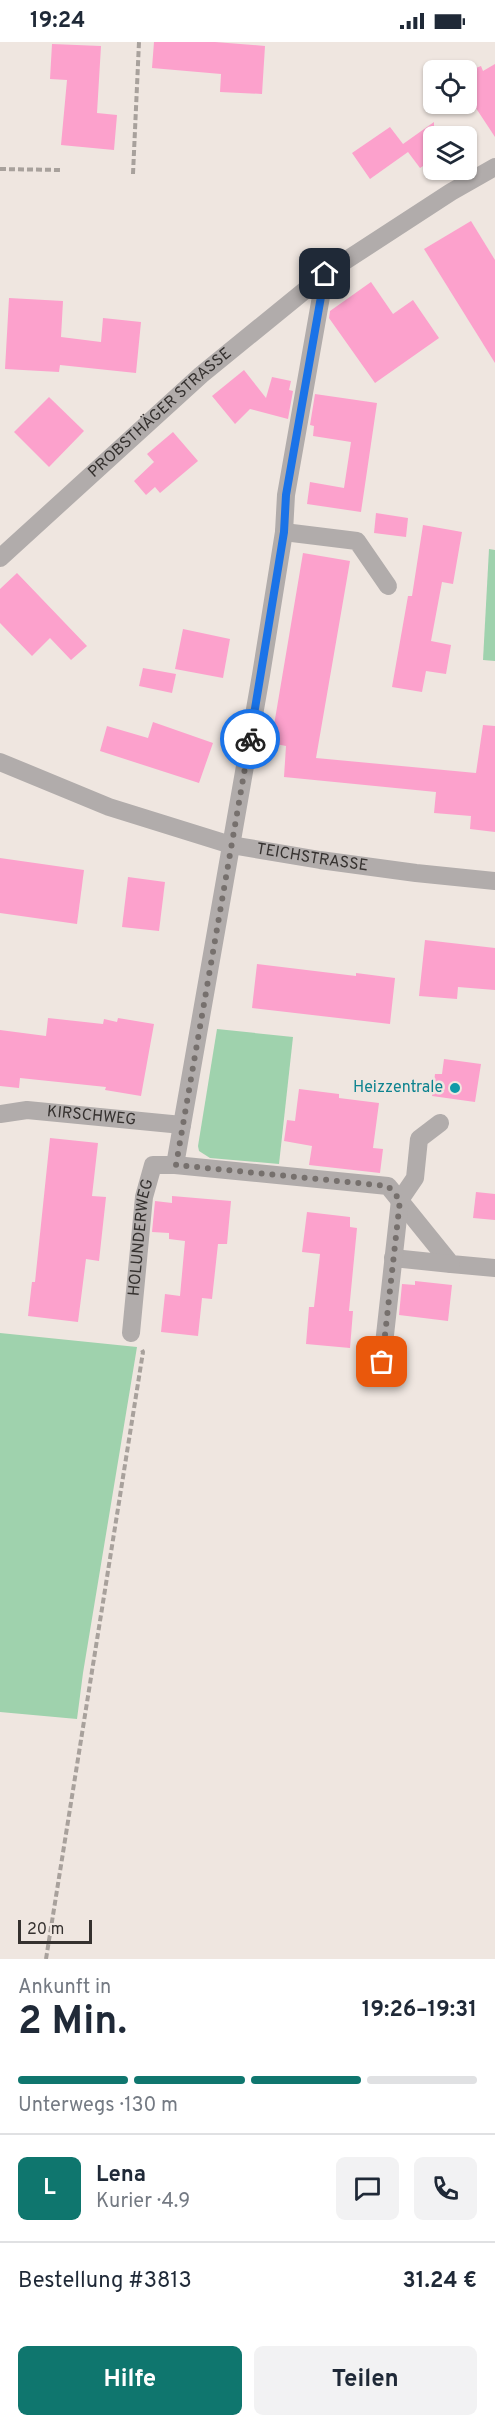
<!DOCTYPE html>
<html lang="de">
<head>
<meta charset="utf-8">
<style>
  body { margin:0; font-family:Overpass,sans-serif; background:#f2f2f3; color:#1f2937; height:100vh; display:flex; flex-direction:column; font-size:22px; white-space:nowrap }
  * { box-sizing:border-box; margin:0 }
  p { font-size:20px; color:#747a83 }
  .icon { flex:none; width:33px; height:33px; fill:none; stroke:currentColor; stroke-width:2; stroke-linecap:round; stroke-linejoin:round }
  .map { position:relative; height:1917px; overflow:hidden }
  .details { display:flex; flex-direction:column; background:#fff; flex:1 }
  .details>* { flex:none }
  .controls { position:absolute; left:423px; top:18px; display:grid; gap:12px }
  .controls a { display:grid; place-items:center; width:54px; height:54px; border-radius:9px; background:#fff; box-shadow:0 2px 4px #0004; font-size:30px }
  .scale { position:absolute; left:18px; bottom:15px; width:74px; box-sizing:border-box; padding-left:6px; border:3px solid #35312f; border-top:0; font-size:16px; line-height:21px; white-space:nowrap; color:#35312f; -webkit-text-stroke:4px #efe6e0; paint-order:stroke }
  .pin { position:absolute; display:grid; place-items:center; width:51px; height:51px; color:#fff; margin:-26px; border-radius:12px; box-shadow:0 3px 9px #0006 }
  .courier { position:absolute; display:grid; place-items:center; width:60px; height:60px; margin:-30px; border:4px solid #1a73e8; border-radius:50%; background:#fff; color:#222; box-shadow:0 2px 8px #0007 }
  .headline em { font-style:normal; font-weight:700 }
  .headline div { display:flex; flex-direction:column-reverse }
  .headline { display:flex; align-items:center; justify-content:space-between; height:102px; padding:0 18px }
  h1 { font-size:39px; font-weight:700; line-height:45px }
  .bar { display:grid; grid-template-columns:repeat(4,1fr); gap:9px 6px; align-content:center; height:72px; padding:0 18px }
  .bar i { height:8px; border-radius:4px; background:#e0e1e3 }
  .bar .current { background:#0f766e }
  .bar p { grid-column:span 4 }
  .line { display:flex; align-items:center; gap:15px; padding:0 18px; border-top:2px solid #e0e1e3 }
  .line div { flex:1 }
  .round { display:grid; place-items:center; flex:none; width:63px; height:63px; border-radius:9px; background:#f2f2f3 }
  .action { display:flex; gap:12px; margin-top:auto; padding:12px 18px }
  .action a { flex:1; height:69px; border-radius:9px; background:#0f766e; color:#fff; font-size:24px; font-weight:700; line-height:69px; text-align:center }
  .action a+a { background:#f2f2f3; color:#1f2937 }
  .status { display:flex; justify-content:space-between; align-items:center; height:42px; padding:0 30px; background:#fff; direction:ltr }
  .status svg { height:16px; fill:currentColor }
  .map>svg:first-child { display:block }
  .green { fill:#9fd2ad }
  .building { fill:#fca1cc }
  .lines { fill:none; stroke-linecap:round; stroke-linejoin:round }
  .path { stroke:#a8a19c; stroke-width:4; stroke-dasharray:6 3; stroke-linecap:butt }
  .minor { stroke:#b1acab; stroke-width:18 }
  .done { stroke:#76706d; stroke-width:6; stroke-dasharray:0 10.8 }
  .route { stroke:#1a73e8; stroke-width:8 }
  .culture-dot { fill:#0f9aa8; stroke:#efe6e0; stroke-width:2 }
  .labels { text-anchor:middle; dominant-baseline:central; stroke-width:5; stroke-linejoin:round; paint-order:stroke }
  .street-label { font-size:16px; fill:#35312f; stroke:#efe6e0 }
  .culture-label { font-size:16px; fill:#0d838f; stroke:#efe6e0; text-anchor:end }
</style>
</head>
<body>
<div class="status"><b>19:24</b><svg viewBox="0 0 49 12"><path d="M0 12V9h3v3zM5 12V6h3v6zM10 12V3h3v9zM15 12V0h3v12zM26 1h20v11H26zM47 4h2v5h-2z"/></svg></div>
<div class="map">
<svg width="495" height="1917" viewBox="0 0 495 1917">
  <rect width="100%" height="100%" fill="#efe6e0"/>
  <g class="green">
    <path d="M489,507l6,1v111l-12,-1z"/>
    <path d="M217,987l76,8 -14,127 -69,-6 -11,-7 -1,-5z"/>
    <path d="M0,1291l137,14 -54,326 -6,46 -77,-7z"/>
  </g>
  <g class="building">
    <path d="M154,0h61l50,4 -3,48 -42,-2 1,-18 -69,-6z"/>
    <path d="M52,2l49,2 -4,67 20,2 -3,35 -53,-5 6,-65 -17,-1z"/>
    <path d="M495,22v73l-29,-44v-21l15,-6 2,5z"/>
    <path d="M434,80v37l-14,9 -12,-16 -38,27 -18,-26 38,-26 13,17z"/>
    <path d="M471,179l24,39v103l-71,-114z"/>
    <path d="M371,240l22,32 20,-14 26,38 -64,45 -46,-65 1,-7z"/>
    <path d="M9,256l54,3 -2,36 40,5 2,-24 38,4 -5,51 -76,-8 -1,7 -54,-3z"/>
    <path d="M244,328l22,28 6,-21 19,4 -2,9 4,1 -5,28 -38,-10 -15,15 -23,-28z"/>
    <path d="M315,352l62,9 -16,109 -54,-8 3,-22 34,6 7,-46 -38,-6 1,-10 -4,-1z"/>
    <path d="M49,355l35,34 -35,36 -35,-35z"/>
    <path d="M173,390l25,29 -38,32 -5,-6 -9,8 -12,-14 20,-19 -7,-8z"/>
    <path d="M376,471l32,5 -2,19 -32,-4z"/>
    <path d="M423,483l39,7 -9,52 -11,-2 -11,59 20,4 -5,29 -20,-3 -4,21 -30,-5 16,-91h4z"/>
    <path d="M303,511l47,8 -34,197 160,15 7,-48 12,1v106l-25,-3 1,-13 -37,-3 2,-21 -152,-15 2,-31 -15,-3z"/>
    <path d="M17,531l70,73 -16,14 -21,-22 -18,18 -32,-33v-34z"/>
    <path d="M183,587l47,10 -7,39 -48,-9z"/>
    <path d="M143,626l33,6 -4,19 -33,-7z"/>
    <path d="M153,680l60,21 -14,40 -99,-32 7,-25 41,12z"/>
    <path d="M0,816l84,12 -7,54 -77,-11z"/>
    <path d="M128,835l37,5 -6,49 -37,-4z"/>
    <path d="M425,898l70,8v42l-37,-3 -1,12 -38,-3z"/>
    <path d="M257,922l99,12v-3l39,5 -5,46 -138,-16z"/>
    <path d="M48,976l55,6 1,-5 13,3 1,-4 36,6 -13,72 -36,-6 1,-3 -86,-9 -1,10 -19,-2v-56l46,6z"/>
    <path d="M444,1017l37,5 -6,38 -43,-6 3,-22h7z"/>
    <path d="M299,1047l40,5v4l40,5 -6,45 10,1 -3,24 -71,-8 3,-19 -28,-5 3,-21 8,1z"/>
    <path d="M50,1096l48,5 -6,53 14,1 -7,64 -13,-2 -8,63 -50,-6 4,-34h3z"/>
    <path d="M476,1150l19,2v26l-22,-2z"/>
    <path d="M172,1154l59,5 -4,43h-9l-6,55 -10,-1 -4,38 -37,-4 4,-38 15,2 5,-55 -16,-2v-6l-17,-1 3,-31 17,2z"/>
    <path d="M307,1170l43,5v10l7,1 -8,83h4l-3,37 -44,-4 3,-37h5l6,-53 -18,-2z"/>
    <path d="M415,1239l37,4 -4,36 -49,-6 3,-31 13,1z"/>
  </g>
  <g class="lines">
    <g class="path">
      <path d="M0,127l60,1"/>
      <path d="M133,132l6,-132"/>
      <path d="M46,1917l97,-607 -1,-2"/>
    </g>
    <g class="minor">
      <path d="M325,232l-39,221 -2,37 -23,143 -86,490 213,21 63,78 44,4"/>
      <path d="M284,490l73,9 31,45"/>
      <path id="s1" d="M0,516l201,-183 124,-101 126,-82 44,-25"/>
      <path id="s2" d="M0,720l109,45 122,38 89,15 96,13 79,8"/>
      <path id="s3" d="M0,1072l27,-4 155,15"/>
      <path d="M393,1216l58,6"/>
      <path id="s4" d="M131,1291l13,-136 9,-32h22"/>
      <path d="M382,1320l18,-162 15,-22 4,-39 21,-16"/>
    </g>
  </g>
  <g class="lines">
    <path class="done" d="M250,697l-74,426 212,21 12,14 -18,162"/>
    <path class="route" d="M250,697l34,-207 2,-37 39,-221"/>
  </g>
  <circle class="culture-dot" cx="455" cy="1046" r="6"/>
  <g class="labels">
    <g class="street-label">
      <text stroke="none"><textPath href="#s1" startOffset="216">PROBSTHÄGER STRASSE</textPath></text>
      <text stroke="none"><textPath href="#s2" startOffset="328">TEICHSTRASSE</textPath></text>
      <text stroke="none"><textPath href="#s3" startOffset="92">KIRSCHWEG</textPath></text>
      <text stroke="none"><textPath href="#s4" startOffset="96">HOLUNDERWEG</textPath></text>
    </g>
    <g class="culture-label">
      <text x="443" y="1046">Heizzentrale</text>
    </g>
  </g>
</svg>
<div class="controls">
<a><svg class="icon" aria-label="locate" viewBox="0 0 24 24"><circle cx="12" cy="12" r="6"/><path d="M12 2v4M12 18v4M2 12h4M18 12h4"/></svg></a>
<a><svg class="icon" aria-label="layers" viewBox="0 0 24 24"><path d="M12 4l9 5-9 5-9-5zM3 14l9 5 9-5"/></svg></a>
</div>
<div class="scale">20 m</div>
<div class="pin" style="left:382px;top:1320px;background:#ea580c"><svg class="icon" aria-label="bag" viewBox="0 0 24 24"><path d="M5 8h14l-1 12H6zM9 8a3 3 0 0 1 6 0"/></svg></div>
<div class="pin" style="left:325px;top:232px;background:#1f2937"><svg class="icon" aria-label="home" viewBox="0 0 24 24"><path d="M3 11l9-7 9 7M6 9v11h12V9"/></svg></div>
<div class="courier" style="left:250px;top:697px"><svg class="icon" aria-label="bike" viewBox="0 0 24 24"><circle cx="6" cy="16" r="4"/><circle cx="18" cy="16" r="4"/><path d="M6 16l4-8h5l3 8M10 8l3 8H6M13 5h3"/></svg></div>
</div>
<section class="details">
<div class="headline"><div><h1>2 Min.</h1><p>Ankunft in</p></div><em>19:26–19:31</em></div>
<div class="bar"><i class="current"></i><i class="current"></i><i class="current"></i><i></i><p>Unterwegs · 130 m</p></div>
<div class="line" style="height:108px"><b class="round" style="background:#0f766e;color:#fff">L</b><div><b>Lena</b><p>Kurier · 4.9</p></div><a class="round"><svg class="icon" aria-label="chat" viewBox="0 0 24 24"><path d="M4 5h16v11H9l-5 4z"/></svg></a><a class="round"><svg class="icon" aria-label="phone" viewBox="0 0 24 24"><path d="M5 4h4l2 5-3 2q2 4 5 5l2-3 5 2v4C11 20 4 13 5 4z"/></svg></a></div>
<div class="line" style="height:78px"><div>Bestellung #3813</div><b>31.24 €</b></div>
<div class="action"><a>Hilfe</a><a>Teilen</a></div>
</section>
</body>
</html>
